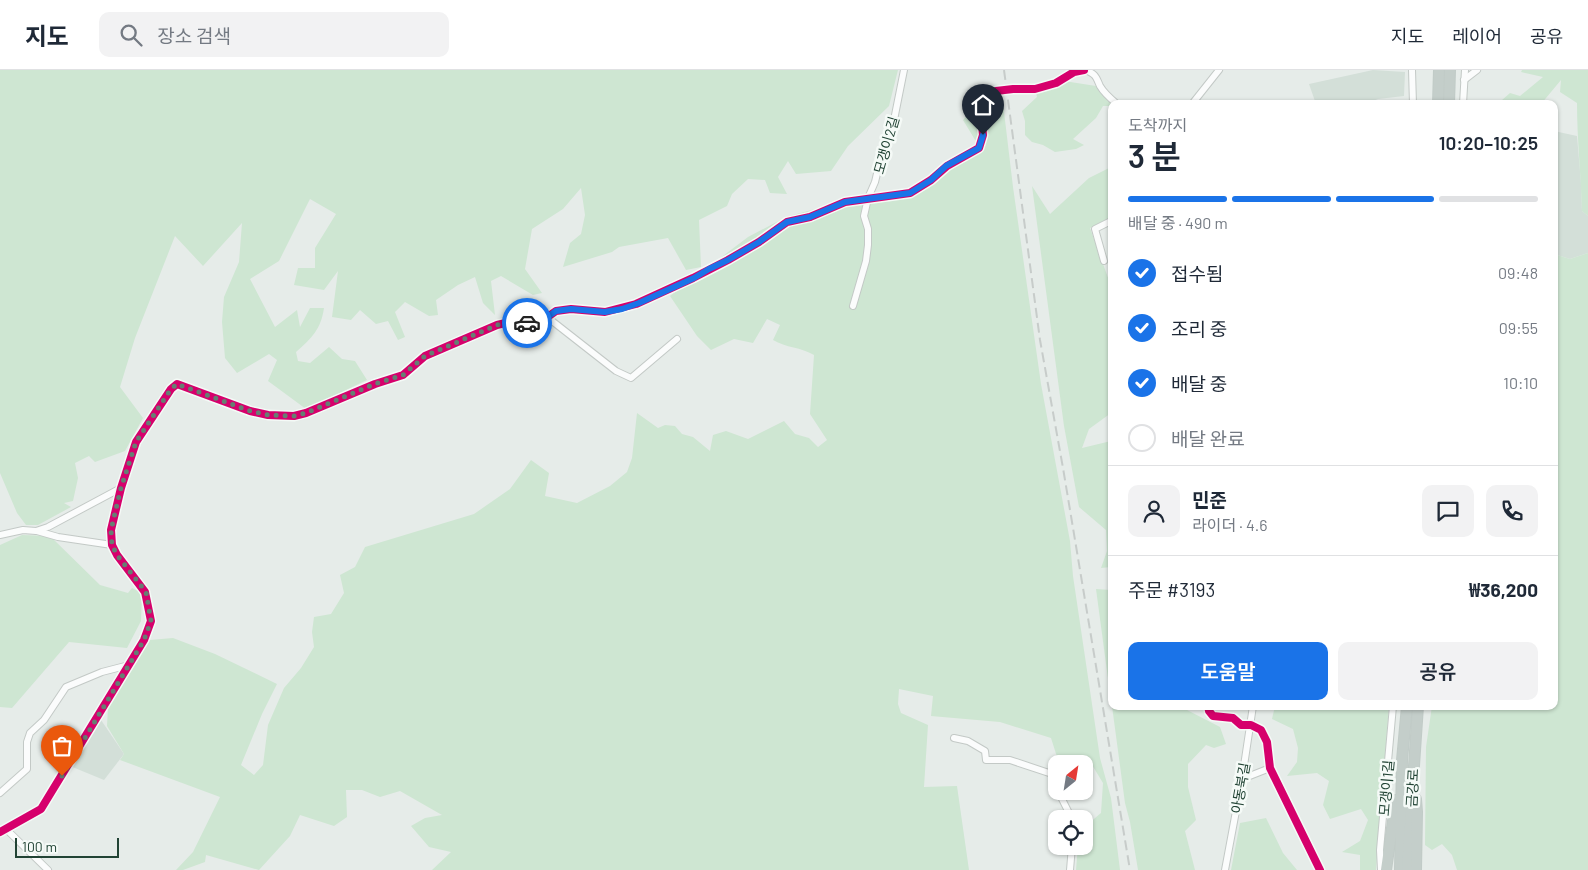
<!DOCTYPE html>
<html lang="ko">
<head>
<meta charset="utf-8">
<style>
  body { margin:0; font-family:Barlow,"Noto Sans KR",sans-serif; background:#f2f2f3; color:#1f2937; height:100vh; display:flex; flex-direction:column; font-size:19px; white-space:nowrap }
  * { box-sizing:border-box; margin:0 }
  p { font-size:16px; color:#747a83 }
  .icon { flex:none; width:28px; height:28px; fill:none; stroke:currentColor; stroke-width:2; stroke-linecap:round; stroke-linejoin:round }
  .map { position:relative; flex:1; overflow:hidden }
  .details { position:absolute; left:1108px; top:30px; width:450px; height:610px; display:flex; flex-direction:column; background:#fff; border-radius:10px; box-shadow:0 1px 4px #0004 }
  .details>* { flex:none }
  .needle { width:32px; rotate:30deg }
  .tools { position:absolute; left:1048px; top:685px; display:grid; gap:10px }
  .tools a { display:grid; place-items:center; width:45px; height:45px; border-radius:10px; background:#fff; box-shadow:0 1px 4px #0004; font-size:25px }
  .scale { position:absolute; left:15px; bottom:12px; width:104px; box-sizing:border-box; padding-left:5px; border:2px solid #214334; border-top:0; font-size:14px; line-height:18px; white-space:nowrap; color:#214334; -webkit-text-stroke:4px #f5faf7; paint-order:stroke }
  .pin { position:absolute; display:grid; place-items:center; width:42px; height:42px; color:#fff; margin:-51px -21px; border-radius:50% 50% 50% 0; rotate:-45deg; box-shadow:0 0 5px #0007 }
  .pin .icon { rotate:45deg }
  .courier { position:absolute; display:grid; place-items:center; width:50px; height:50px; margin:-25px; border:4px solid #1a73e8; border-radius:50%; background:#fff; color:#222; box-shadow:0 1px 6px #0007 }
  .summary em { font-style:normal; font-weight:600 }
  .summary div { display:flex; flex-direction:column-reverse }
  .summary { display:flex; align-items:center; justify-content:space-between; height:85px; padding:0 20px }
  h1 { font-size:32px; font-weight:600; line-height:38px }
  .bar { display:grid; grid-template-columns:repeat(4,1fr); gap:8px 5px; align-content:center; height:60px; padding:0 20px }
  .bar i { height:6px; border-radius:4px; background:#e0e1e3 }
  .bar .selected { background:#1a73e8 }
  .bar p { grid-column:span 4 }
  .line { display:flex; align-items:center; gap:12px; padding:0 20px; border-top:1px solid #e0e1e3 }
  .line div { flex:1 }
  .round { display:grid; place-items:center; flex:none; width:52px; height:52px; border-radius:10px; background:#f2f2f3 }
  ol { padding:0 20px; list-style:none }
  li { display:flex; align-items:center; gap:15px; height:55px }
  li p { margin-inline-start:auto }
  li .icon { padding:5px; border-radius:50%; background:#1a73e8; color:#fff; stroke-width:4 }
  li:last-child { color:#747a83 }
  li i { width:28px; height:28px; border:2px solid #e0e1e3; border-radius:50% }
  .action { display:flex; gap:10px; margin-top:auto; padding:10px 20px }
  .action a { flex:1; height:58px; border-radius:10px; background:#1a73e8; color:#fff; font-size:20px; font-weight:600; line-height:58px; text-align:center }
  .action a+a { background:#f2f2f3; color:#1f2937 }
  header { display:flex; align-items:center; gap:30px; box-sizing:border-box; height:70px; padding:0 25px; background:#fff; border-bottom:1px solid #e0e1e3 }
  header strong { font-size:24px }
  nav { display:flex; gap:28px; margin-inline-start:auto; font-size:18px }
  .search { width:350px; height:45px; background:#f2f2f3; display:flex; align-items:center; gap:12px; box-sizing:border-box; padding:0 18px; border-radius:10px; color:#747a83; font-size:19px }
  .map>svg:first-child { display:block }
  .built { fill:#d3dfd8 }
  .green { fill:#cee6d2 }
  .lines { fill:none; stroke-linecap:round; stroke-linejoin:round }
  .minor-casing { stroke:#c3c9c6; stroke-width:8 }
  .trunk-casing { stroke:#c1cbc7; stroke-width:12 }
  .minor { stroke:#fbfcfc; stroke-width:6 }
  .trunk { stroke:#c4ceca; stroke-width:10 }
  .rail { stroke:#c7ccca; stroke-width:2; stroke-dasharray:10 5; stroke-linecap:butt }
  .cycleway-casing { stroke:#f5faf7; stroke-width:11 }
  .cycleway { stroke:#d6006c; stroke-width:8 }
  .done { stroke:#667e73; stroke-width:5; stroke-dasharray:0 9 }
  .route { stroke:#1a73e8; stroke-width:6 }
  .labels { text-anchor:middle; dominant-baseline:central; stroke-width:5; stroke-linejoin:round; paint-order:stroke }
  .street-label { font-size:14px; fill:#214334; stroke:#f5faf7 }
</style>
</head>
<body>
<header>
<strong>지도</strong>
<div class="search"><svg class="icon" aria-label="search" viewBox="0 0 24 24"><circle cx="10" cy="10" r="6"/><path d="M15 15l6 6"/></svg>장소 검색</div>
<nav><a>지도</a><a>레이어</a><a>공유</a></nav>
</header>
<div class="map">
<svg width="1588" height="800" viewBox="0 0 1588 800">
  <rect width="100%" height="100%" fill="#e6ece9"/>
  <g class="built">
    <path d="M1373,0l32,2 -1,24 -26,3 -13,5h-49l-7,-20z"/>
    <path d="M1554,61l23,5 4,47 1,28 6,5v37l-18,6 -16,-5z"/>
    <path d="M101,650l23,34 -20,26 -34,-14z"/>
  </g>
  <g class="green">
    <path d="M0,0h898l-9,36 -41,40 -17,25 -35,3 -8,-13 -10,16 9,17 -17,-1 -5,-13 -17,-1 -16,15 -5,12 -28,14 2,47 -15,3 -18,-32 -49,9 -7,5 -49,15 7,-24 11,-9 4,-19 -4,-27 -18,21 -31,20 -7,40 17,24 -9,2 -32,-19 -10,5 4,34 -12,-12 -8,-26 -17,8 -22,15 2,15 -9,1 -24,-14 -10,10 10,25 -7,3 -10,-19 -12,3 -16,-14 -9,10 -19,-3 6,-46 -14,19 -30,-5 4,-17h17v-20l21,-34 -26,-15 -31,62 -29,18 25,48 22,-17 3,17 10,-19h14c-3,21 -12,30 -28,44l2,9 12,2 19,-16 13,12 13,2 12,19 -61,29 -38,-28 9,-21 -8,-6 -32,19 -12,-15 -3,-36 2,-25 15,-35 3,-39 -39,43 -28,-30 -40,102 -15,49 23,31 -18,33 -30,11 -6,-6 -14,7 3,15 -5,23 -9,2 7,4 -33,18h-12l-9,-12 -17,-40z"/>
    <path d="M1522,0h66v146l-6,-5c-1,-36 -5,-72 -5,-108l-17,-11 1,-12 -20,24h-39v-4l8,-7 10,3 23,-19 -22,-5z"/>
    <path d="M1064,11l32,5 17,18h-2v2h-8l-7,12 -23,21 11,6 -8,4 -21,3 -12,-7 -11,-3 -7,-7v-14l-3,-10 15,-14 -1,-4z"/>
    <path d="M993,19l9,6 11,92 28,197 29,157 3,35 27,182 11,40 9,72h-44l2,-24h6c0,-17 3,-22 17,-33l2,-30 -14,-23h-31l-7,-22 -51,-16 -69,-6 2,-20 -34,-7 -1,15 3,9 27,12 -4,62 33,-1 12,84h-537l19,-18 -22,-5 -18,-21 14,-8 17,-3 -42,-24 -20,6 -18,-7h-16l1,27 -13,9 -34,-11 -10,21 -31,34 -53,-15 -1,7 -22,8h-7l17,-18 27,-55 -100,-37 4,-6 -17,-28 1,-19 42,-67 23,-2 42,16 62,30 -15,30 -21,51 13,10 9,-10 5,-40 16,-37 17,-20 13,-21 -2,-15 2,-15 17,-3 13,-21 -4,-18 15,-8 10,-20 109,-33 36,-25 21,-29 18,13 -4,23 32,7 33,-17 17,-14 5,-14 5,-45 21,15 7,-3 10,1 7,8 11,3 17,14 3,-16 13,-4 22,8 36,-18 11,13 14,4 9,9 9,-7 -17,-26 4,-59c-13,-8 -28,-7 -41,-15l7,-15 -13,-6 -14,24 -19,-4 -23,11 -14,-14 -27,-40 78,-59 38,-20 40,-11 12,-7 24,4 64,-17 11,-18 40,-25 -14,-23z"/>
    <path d="M1111,97v50l-21,11 21,58v127l-22,16 -7,19 29,-7v126l-10,1 6,-17 -1,-21 -27,-23 -15,-81 -32,-240 18,28 39,-36z"/>
    <path d="M1588,183v617h-131l-5,-15 -10,-11 -10,6 -7,-5 1,-98 6,-41h122v-452l16,5z"/>
    <path d="M22,465l28,1 50,49 28,8 4,-5 10,5 -1,28 -14,27 -58,-6 -57,66 -12,-1v-162z"/>
    <path d="M1096,519l15,1v111z"/>
    <path d="M1112,636h75v4l33,17 6,17 -12,4 -8,-3 -18,19v23l8,33 -11,11 10,39h-57l-8,-48 -5,-19z"/>
    <path d="M1275,636h114l-13,164h-16v-15l-18,-3 18,-11 8,-21 -7,-11 -31,10 -7,-14 6,-24 -12,-8 -30,3 10,-14 1,-14 -5,-19 -21,-10z"/>
    <path d="M1266,748l17,35 14,17h-66l9,-47z"/>
  </g>
  <g class="lines">
    <defs>
      <g id="minor">
        <path d="M1085,0c11,4 11,7 15,16 4,7 11,13 17,18"/>
        <path d="M1412,0l1,34"/>
        <path d="M1464,10l13,-10"/>
        <path d="M1192,34l27,-34"/>
        <path d="M1463,34l2,-34"/>
        <path d="M1104,191l-9,-32 16,-8"/>
        <path d="M853,236l13,-45 2,-16v-16l-4,-13 4,-18 7,-16 8,-34 11,-28 10,-50"/>
        <path d="M547,247l69,54 15,7 46,-39"/>
        <path d="M37,461l21,6 54,8"/>
        <path d="M0,465l23,-5 13,1 12,-4 73,-39"/>
        <path d="M1208,636l1,5 4,5 20,2 8,7h10l10,5 6,12 3,26 50,102"/>
        <path d="M954,668l14,3 17,10 1,9h24l42,14 4,14"/>
        <path d="M1242,709l28,-11"/>
        <path d="M1058,721l14,28"/>
        <path d="M0,723l27,-24v-27l3,-9 14,-13 22,-33 36,-15 27,-7"/>
        <path d="M5,758l43,42"/>
        <path d="M0,762l41,-23 103,-169 7,-19 -6,-29 -28,-37 -5,-10 -1,-15 10,-42 15,-46 35,-53 6,-5 73,27 18,4 26,1 12,-3 69,-29 28,-9 22,-19 72,-31 17,-4 13,3 12,-1 17,-12 15,-2 34,3 31,-8 57,-26 35,-18 31,-18 28,-20 23,-5 35,-15 65,-9 21,-13 16,-14 32,-18 4,-13 -2,-23 9,-18 6,-3 17,-2h22l21,-6 18,-11 10,-2"/>
        <path d="M1070,800l2,-24"/>
        <path d="M1225,800l17,-91 11,-73"/>
        <path d="M1381,800l-1,-20 13,-144"/>
      </g>
      <g id="trunk">
        <path d="M1438,34l1,-34"/>
        <path d="M1449,34l1,-34"/>
        <path d="M1386,800l10,-70"/>
        <path d="M1400,800l2,-110 5,-54"/>
        <path d="M1407,800l11,-164"/>
        <path d="M1416,800l1,-58 -1,-13"/>
      </g>
    </defs>
    <use href="#minor" class="minor-casing"/>
    <use href="#trunk" class="trunk-casing"/>
    <use href="#minor" class="minor"/>
    <use href="#trunk" class="trunk"/>
    <path class="rail" d="M1004,0l36,270 23,128 67,402"/>
    <defs>
      <g id="cycleway">
        <path d="M1208,636l1,5 4,5 20,2 8,7h10l10,5 6,12 3,26 50,102"/>
        <path d="M0,762l41,-23 103,-169 7,-19 -6,-29 -28,-37 -5,-10 -1,-15 10,-42 15,-46 35,-53 6,-5 73,27 18,4 26,1 12,-3 69,-29 28,-9 22,-19 72,-31 17,-4 13,3 12,-1 17,-12 15,-2 34,3 31,-8 57,-26 35,-18 31,-18 28,-20 23,-5 35,-15 65,-9 21,-13 16,-14 32,-18 4,-13 -2,-23 9,-18 6,-3 17,-2h22l21,-6 18,-11 10,-2"/>
      </g>
    </defs>
    <use href="#cycleway" class="cycleway-casing"/>
    <use href="#cycleway" class="cycleway"/>
  </g>
  <g class="lines">
    <path class="done" d="M62,706l82,-136 7,-19 -5,-29 -29,-37 -5,-10 -1,-15 10,-42 15,-46 35,-53 6,-5 73,27 18,4 26,1 12,-3 69,-29 28,-9 22,-19 72,-31 17,-5 13,3"/>
    <path class="route" d="M527,253h12l17,-12 15,-2 34,3 17,-3 17,-6 55,-25 15,-9 19,-9 31,-18 28,-20 23,-5 35,-15 65,-9 21,-13 15,-14 33,-18 4,-13"/>
  </g>
  <g class="labels">
    <g class="street-label">
      <text transform="translate(886 75) rotate(-74)">모갱이2길</text>
      <text transform="translate(1240 718) rotate(-80)">아동북길</text>
      <text transform="translate(1386 718) rotate(-85)">모갱이1길</text>
      <text transform="translate(1412 718) rotate(-87)">금강로</text>
    </g>
  </g>
</svg>
<div class="tools">
<a><svg class="needle" viewBox="-14 -14 28 28"><path d="M0-13l5 13h-10z" fill="#e53935"/><path d="M0 13l5-13h-10z" fill="#747a83"/></svg></a>
<a><svg class="icon" aria-label="locate" viewBox="0 0 24 24"><circle cx="12" cy="12" r="6"/><path d="M12 2v4M12 18v4M2 12h4M18 12h4"/></svg></a>
</div>
<div class="scale">100 m</div>
<div class="pin" style="left:62px;top:706px;background:#ea580c"><svg class="icon" aria-label="bag" viewBox="0 0 24 24"><path d="M5 8h14l-1 12H6zM9 8a3 3 0 0 1 6 0"/></svg></div>
<div class="pin" style="left:983px;top:65px;background:#1f2937"><svg class="icon" aria-label="home" viewBox="0 0 24 24"><path d="M3 11l9-7 9 7M6 9v11h12V9"/></svg></div>
<div class="courier" style="left:527px;top:253px"><svg class="icon" aria-label="car" viewBox="0 0 24 24"><path d="M5 17H2v-5l4-1 3-4h7l3 4 3 1v5h-3M9 17h6M6 11h13"/><circle cx="7" cy="17" r="2"/><circle cx="17" cy="17" r="2"/></svg></div>
<section class="details">
<div class="summary"><div><h1>3 분</h1><p>도착까지</p></div><em>10:20–10:25</em></div>
<div class="bar"><i class="selected"></i><i class="selected"></i><i class="selected"></i><i></i><p>배달 중 · 490 m</p></div>
<ol>
<li><svg class="icon" aria-label="check" viewBox="0 0 24 24"><path d="M5 12l5 5 9-10"/></svg>접수됨<p>09:48</p></li>
<li><svg class="icon" aria-label="check" viewBox="0 0 24 24"><path d="M5 12l5 5 9-10"/></svg>조리 중<p>09:55</p></li>
<li><svg class="icon" aria-label="check" viewBox="0 0 24 24"><path d="M5 12l5 5 9-10"/></svg>배달 중<p>10:10</p></li>
<li><i></i>배달 완료</li>
</ol>
<div class="line" style="height:90px"><a class="round"><svg class="icon" aria-label="person" viewBox="0 0 24 24"><circle cx="12" cy="8" r="4"/><path d="M4 21q1-7 8-7t8 7"/></svg></a><div><b>민준</b><p>라이더 · 4.6</p></div><a class="round"><svg class="icon" aria-label="chat" viewBox="0 0 24 24"><path d="M4 5h16v11H9l-5 4z"/></svg></a><a class="round"><svg class="icon" aria-label="phone" viewBox="0 0 24 24"><path d="M5 4h4l2 5-3 2q2 4 5 5l2-3 5 2v4C11 20 4 13 5 4z"/></svg></a></div>
<div class="line" style="height:65px"><div>주문 #3193</div><b>₩36,200</b></div>
<div class="action"><a>도움말</a><a>공유</a></div>
</section>
</div>
</body>
</html>
